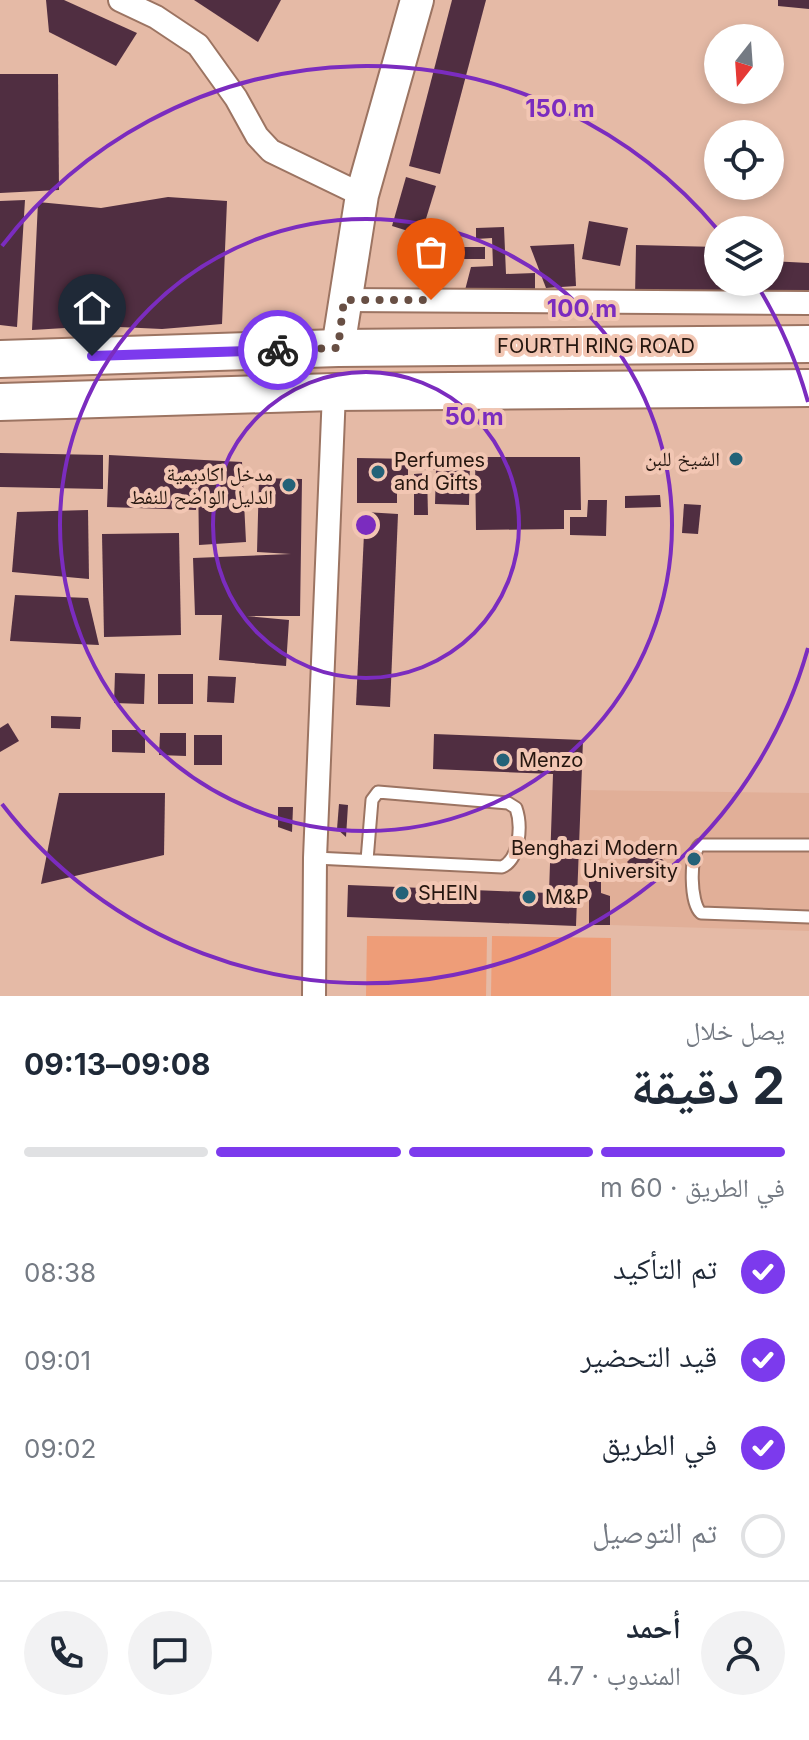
<!DOCTYPE html>
<html lang="ar">
<head>
<meta charset="utf-8">
<style>
  body { margin:0; font-family:Inter,"Noto Naskh Arabic",sans-serif; background:#f2f2f3; color:#1f2937; direction:rtl; height:100vh; display:flex; flex-direction:column; font-size:30px; white-space:nowrap }
  * { box-sizing:border-box; margin:0 }
  p { font-size:26px; color:#747a83 }
  .icon { flex:none; width:44px; height:44px; fill:none; stroke:currentColor; stroke-width:2; stroke-linecap:round; stroke-linejoin:round }
  .map { position:relative; height:996px; overflow:hidden; direction:ltr }
  .sheet { display:flex; flex-direction:column; background:#fff; flex:1 }
  .sheet>* { flex:none }
  .needle { width:52px; rotate:197deg }
  .tools { position:absolute; left:704px; top:24px; display:grid; gap:16px }
  .tools a { display:grid; place-items:center; width:80px; height:80px; border-radius:50%; background:#fff; box-shadow:0 4px 12px #0003; font-size:40px }
  .pin { position:absolute; display:grid; place-items:center; width:68px; height:68px; color:#fff; margin:-82px -34px; border-radius:50% 50% 50% 0; rotate:-45deg; box-shadow:0 0 8px #0007 }
  .pin .icon { rotate:45deg }
  .courier { position:absolute; display:grid; place-items:center; width:80px; height:80px; margin:-40px; border:6px solid #7c3aed; border-radius:50%; background:#fff; color:#222; box-shadow:0 2px 10px #0007 }
  .headline em { font-style:normal; font-weight:700 }
  .headline div { display:flex; flex-direction:column-reverse }
  .headline { display:flex; align-items:center; justify-content:space-between; height:136px; padding:0 24px }
  h1 { font-size:52px; font-weight:700; line-height:60px }
  .bar { display:grid; grid-template-columns:repeat(4,1fr); gap:12px 8px; align-content:center; height:96px; padding:0 24px }
  .bar i { height:10px; border-radius:6px; background:#e0e1e3 }
  .bar .selected { background:#7c3aed }
  .bar p { grid-column:span 4 }
  .line { display:flex; align-items:center; gap:20px; padding:0 24px; border-top:2px solid #e0e1e3 }
  .line div { flex:1 }
  .round { display:grid; place-items:center; flex:none; width:84px; height:84px; border-radius:42px; background:#f2f2f3 }
  ol { padding:0 24px; list-style:none }
  li { display:flex; align-items:center; gap:24px; height:88px }
  li p { margin-inline-start:auto }
  li .icon { padding:8px; border-radius:50%; background:#7c3aed; color:#fff; stroke-width:4 }
  li:last-child { color:#747a83 }
  li i { width:44px; height:44px; border:4px solid #e0e1e3; border-radius:50% }
  .map>svg:first-child { display:block }
  .built { fill:#e1af98 }
  .green { fill:#ee9d78 }
  .building { fill:#502e41 }
  .lines { fill:none; stroke-linecap:round; stroke-linejoin:round }
  .lane-casing { stroke:#9c7462; stroke-width:15 }
  .street-casing { stroke:#9c7462; stroke-width:26 }
  .secondary-casing { stroke:#9c7462; stroke-width:36 }
  .primary-casing { stroke:#9c7462; stroke-width:40 }
  .lane { stroke:#fff; stroke-width:11 }
  .street { stroke:#fff; stroke-width:22 }
  .secondary { stroke:#fff; stroke-width:32 }
  .primary { stroke:#fff; stroke-width:36 }
  .done { stroke:#684f44; stroke-width:8; stroke-dasharray:0 14.4 }
  .route { stroke:#7c3aed; stroke-width:10 }
  .ring { fill:none; stroke:#7b2cbf; stroke-width:4 }
  .poi-dot { fill:#246278; stroke:#f2c6b3; stroke-width:3 }
  .labels { text-anchor:middle; dominant-baseline:central; stroke-width:8; stroke-linejoin:round; paint-order:stroke }
  .street-label { font-size:20px; fill:#25160f; stroke:#f2c6b3 }
  .poi-label { font-size:20px; fill:#25160f; stroke:#f2c6b3; text-anchor:start }
  .centre { fill:#7b2cbf; stroke:#f2c6b3; stroke-width:4 }
  .ring-label { font-size:24px; text-anchor:middle; font-weight:bold; fill:#7b2cbf; stroke:#f2c6b3; stroke-width:8; stroke-linejoin:round; paint-order:stroke }
</style>
</head>
<body>
<div class="map">
<svg width="809" height="996" viewBox="0 0 809 996">
  <rect width="100%" height="100%" fill="#e5baa6"/>
  <path class="built" d="M581,790l228,3v138l-199,-6 -34,1z"/>
  <g class="green">
    <path d="M367,936l120,1 -1,59h-120z"/>
    <path d="M492,936l119,2v58h-120z"/>
  </g>
  <g class="building">
    <path d="M46,0h18l73,33 -21,33 -67,-34z"/>
    <path d="M194,0h87l-23,42z"/>
    <path d="M452,0h34l-46,174 -31,-8z"/>
    <path d="M778,0h31v9l-31,-3z"/>
    <path d="M0,74h58l1,116 -59,3z"/>
    <path d="M406,177l30,9 -15,49 -29,-9z"/>
    <path d="M168,197l59,4 -5,123 -60,5 -64,-3 -66,4 6,-128 63,6z"/>
    <path d="M25,200l-8,127 -17,-2v-124z"/>
    <path d="M589,221l39,7 -8,38 -38,-7z"/>
    <path d="M504,227l2,47 29,-1v18l-71,3 7,-27 22,-1 -1,-28 -16,1v-11z"/>
    <path d="M574,244l2,42 -30,2 -16,-42z"/>
    <path d="M636,245l82,2v35h15v17l-98,-2z"/>
    <path d="M451,247h34v12h-35z"/>
    <path d="M770,261l39,2v38l-52,-1 1,-18h12z"/>
    <path d="M0,453l103,2v34l-103,-2z"/>
    <path d="M109,455l133,7 4,80 -47,3 -1,-71 -2,36 -89,-3z"/>
    <path d="M475,457h105l1,53h-17v19l-88,1z"/>
    <path d="M357,458l113,2 -1,45 -34,-1 1,-34 -28,-1v23h-11v11h-40z"/>
    <path d="M427,473l1,42h-14v-41z"/>
    <path d="M259,478l43,1 -2,137h-53l42,4 -3,46 -67,-6 3,-45h-27l-2,-57 98,-4 -34,-2z"/>
    <path d="M660,495l1,12 -36,1v-12z"/>
    <path d="M588,500h19l-1,36 -36,-1v-18h17z"/>
    <path d="M684,504l17,1 -3,29 -16,-1z"/>
    <path d="M88,510l1,69 -77,-7 5,-60z"/>
    <path d="M365,512l33,2 -8,193 -34,-2z"/>
    <path d="M179,533l2,102 -77,2 -2,-103z"/>
    <path d="M15,595l73,3 11,47 -89,-4z"/>
    <path d="M115,673l30,1 -1,30 -30,-1z"/>
    <rect x="158" y="674" width="35" height="30"/>
    <path d="M208,676l28,1 -2,26 -27,-1z"/>
    <path d="M51,716l30,1 -1,12 -29,-1z"/>
    <path d="M8,723l11,18 -19,11v-24z"/>
    <path d="M112,730h33v23l-33,-1z"/>
    <path d="M160,733h26v23l-27,-1z"/>
    <path d="M434,734l149,6 -7,186 -229,-9 1,-32 201,8 4,-119 -120,-5z"/>
    <rect x="194" y="735" width="28" height="30"/>
    <path d="M59,793h106l-1,62 -123,29z"/>
    <path d="M339,804l9,1 -2,32 -9,-8z"/>
    <path d="M278,807h15l-1,25 -14,-5z"/>
    <path d="M646,843l19,19 -19,19 -19,-19z"/>
    <path d="M589,878h12v15l9,3v29h-21z"/>
  </g>
  <g class="lines">
    <defs>
      <g id="lane">
        <path d="M809,845h-109c-11,10 -10,58 1,68l108,4"/>
        <path d="M315,858l187,9c18,-8 20,-42 14,-59l-8,-5 -130,-11 -6,8 -5,60"/>
      </g>
      <g id="street">
        <path d="M120,0l36,17 42,28 38,53 21,38 14,15 91,44"/>
        <path d="M344,300l465,3"/>
        <path d="M314,996l1,-138 19,-466"/>
      </g>
      <path id="secondary" d="M338,348l24,-153 55,-195"/>
      <g id="primary">
        <path d="M0,359l338,-11 471,-4"/>
        <path d="M0,402l334,-10 475,-4"/>
      </g>
    </defs>
    <use href="#lane" class="lane-casing"/>
    <use href="#street" class="street-casing"/>
    <use href="#secondary" class="secondary-casing"/>
    <use href="#primary" class="primary-casing"/>
    <use href="#lane" class="lane"/>
    <use href="#street" class="street"/>
    <use href="#secondary" class="secondary"/>
    <use href="#primary" class="primary"/>
  </g>
  <g class="lines">
    <path class="done" d="M278,350l60,-2 6,-48h87"/>
    <path class="route" d="M92,356l186,-6"/>
  </g>
  <g class="ring">
    <circle cx="366" cy="525" r="153"/>
    <circle cx="366" cy="525" r="306"/>
    <path d="M808 648A459 459 0 0 1 2 804M2 246A459 459 0 0 1 718 230M757 285A459 459 0 0 1 808 402"/>
  </g>
  <g class="poi-dot">
    <circle cx="736" cy="459" r="8"/>
    <circle cx="378" cy="472" r="8"/>
    <circle cx="289" cy="485" r="8"/>
    <circle cx="503" cy="760" r="8"/>
    <circle cx="694" cy="859" r="8"/>
    <circle cx="402" cy="893" r="8"/>
    <circle cx="529" cy="897" r="8"/>
  </g>
  <g class="labels">
    <g class="street-label">
      <text x="596" y="346">FOURTH RING ROAD</text>
    </g>
    <g class="poi-label">
      <text x="720" y="459" text-anchor="end">الشيخ للبن</text>
      <text x="394" y="460">Perfumes<tspan x="394" dy="23">and Gifts</tspan></text>
      <text x="273" y="474" text-anchor="end">مدخل اكاديمية<tspan x="273" dy="23">الدليل الواضح للنفط</tspan></text>
      <text x="519" y="760">Menzo</text>
      <text x="678" y="848" text-anchor="end">Benghazi Modern<tspan x="678" dy="23">University</tspan></text>
      <text x="418" y="893">SHEIN</text>
      <text x="545" y="897">M&amp;P</text>
    </g>
  </g>
  <circle cx="366" cy="525" r="12" class="centre"/>
  <g class="ring-label">
    <text x="560" y="117">150 m</text>
    <text x="582" y="317">100 m</text>
    <text x="474" y="425">50 m</text>
  </g>
</svg>
<div class="tools">
<a><svg class="needle" viewBox="-14 -14 28 28"><path d="M0-13l5 13h-10z" fill="#e53935"/><path d="M0 13l5-13h-10z" fill="#747a83"/></svg></a>
<a><svg class="icon" aria-label="locate" viewBox="0 0 24 24"><circle cx="12" cy="12" r="6"/><path d="M12 2v4M12 18v4M2 12h4M18 12h4"/></svg></a>
<a><svg class="icon" aria-label="layers" viewBox="0 0 24 24"><path d="M12 4l9 5-9 5-9-5zM3 14l9 5 9-5"/></svg></a>
</div>
<div class="pin" style="left:431px;top:300px;background:#ea580c"><svg class="icon" aria-label="bag" viewBox="0 0 24 24"><path d="M5 8h14l-1 12H6zM9 8a3 3 0 0 1 6 0"/></svg></div>
<div class="pin" style="left:92px;top:356px;background:#1f2937"><svg class="icon" aria-label="home" viewBox="0 0 24 24"><path d="M3 11l9-7 9 7M6 9v11h12V9"/></svg></div>
<div class="courier" style="left:278px;top:350px"><svg class="icon" aria-label="bike" viewBox="0 0 24 24"><circle cx="6" cy="16" r="4"/><circle cx="18" cy="16" r="4"/><path d="M6 16l4-8h5l3 8M10 8l3 8H6M13 5h3"/></svg></div>
</div>
<section class="sheet">
<div class="headline"><div><h1>2 دقيقة</h1><p>يصل خلال</p></div><em>09:08–09:13</em></div>
<div class="bar"><i class="selected"></i><i class="selected"></i><i class="selected"></i><i></i><p>في الطريق · 60 m</p></div>
<ol>
<li><svg class="icon" aria-label="check" viewBox="0 0 24 24"><path d="M5 12l5 5 9-10"/></svg>تم التأكيد<p>08:38</p></li>
<li><svg class="icon" aria-label="check" viewBox="0 0 24 24"><path d="M5 12l5 5 9-10"/></svg>قيد التحضير<p>09:01</p></li>
<li><svg class="icon" aria-label="check" viewBox="0 0 24 24"><path d="M5 12l5 5 9-10"/></svg>في الطريق<p>09:02</p></li>
<li><i></i>تم التوصيل</li>
</ol>
<div class="line" style="height:144px"><a class="round"><svg class="icon" aria-label="person" viewBox="0 0 24 24"><circle cx="12" cy="8" r="4"/><path d="M4 21q1-7 8-7t8 7"/></svg></a><div><b>أحمد</b><p>المندوب · 4.7</p></div><a class="round"><svg class="icon" aria-label="chat" viewBox="0 0 24 24"><path d="M4 5h16v11H9l-5 4z"/></svg></a><a class="round"><svg class="icon" aria-label="phone" viewBox="0 0 24 24"><path d="M5 4h4l2 5-3 2q2 4 5 5l2-3 5 2v4C11 20 4 13 5 4z"/></svg></a></div>
</section>
</body>
</html>
